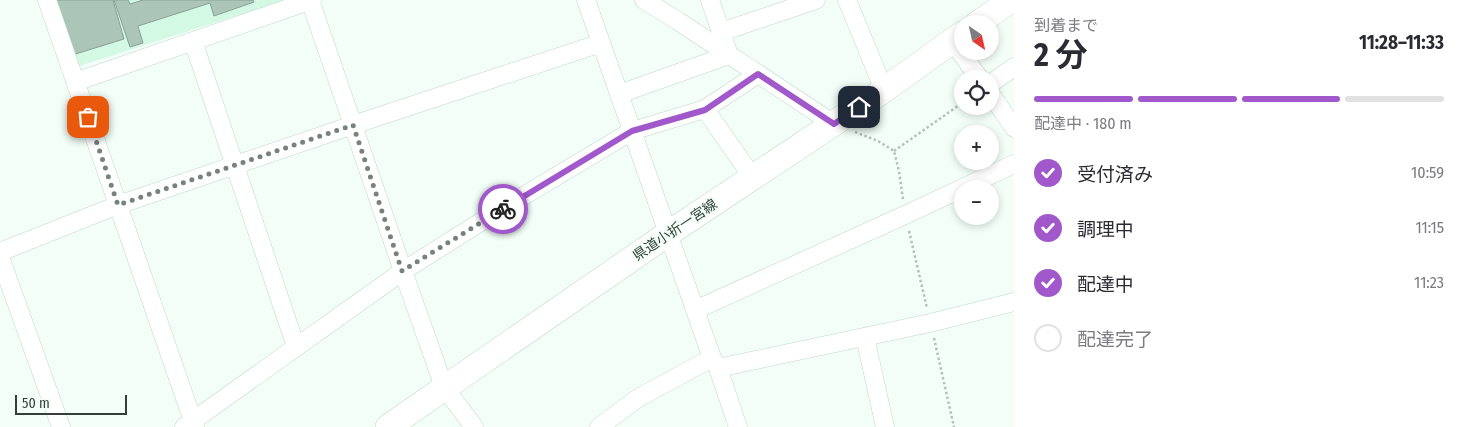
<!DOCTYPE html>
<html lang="ja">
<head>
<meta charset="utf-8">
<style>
  body { margin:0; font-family:"Fira Sans Condensed","Noto Sans JP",sans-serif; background:#f2f2f3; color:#2b2b33; height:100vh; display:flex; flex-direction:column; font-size:19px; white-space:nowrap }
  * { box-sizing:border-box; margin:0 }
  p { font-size:16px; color:#7c7c81 }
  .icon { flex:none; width:28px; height:28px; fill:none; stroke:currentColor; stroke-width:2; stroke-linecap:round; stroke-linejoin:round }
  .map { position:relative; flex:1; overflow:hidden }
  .panel { display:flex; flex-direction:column; background:#fff; width:450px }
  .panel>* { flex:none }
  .needle { width:32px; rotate:146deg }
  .controls { position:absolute; left:954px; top:15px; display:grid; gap:10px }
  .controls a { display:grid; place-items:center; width:45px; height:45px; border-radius:50%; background:#fff; box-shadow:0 2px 8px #0003; font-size:25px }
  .scale { position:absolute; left:15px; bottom:12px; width:112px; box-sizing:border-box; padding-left:5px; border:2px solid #343f39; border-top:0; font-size:14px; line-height:18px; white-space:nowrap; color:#343f39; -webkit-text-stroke:4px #f2fef7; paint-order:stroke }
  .pin { position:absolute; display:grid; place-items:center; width:42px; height:42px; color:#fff; margin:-21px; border-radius:10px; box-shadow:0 2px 8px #0006 }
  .courier { position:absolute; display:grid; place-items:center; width:50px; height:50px; margin:-25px; border:4px solid #a058cb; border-radius:50%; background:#fff; color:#222; box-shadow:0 1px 6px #0007 }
  .headline em { font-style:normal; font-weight:700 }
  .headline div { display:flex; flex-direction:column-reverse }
  .headline { display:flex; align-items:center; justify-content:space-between; height:85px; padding:0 20px }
  h1 { font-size:32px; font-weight:700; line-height:38px }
  .bar { display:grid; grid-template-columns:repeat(4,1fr); gap:8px 5px; align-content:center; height:60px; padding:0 20px }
  .bar i { height:6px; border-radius:4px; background:#e1e1e2 }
  .bar .selected { background:#a058cb }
  .bar p { grid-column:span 4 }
  ol { padding:0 20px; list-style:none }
  li { display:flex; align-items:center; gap:15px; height:55px }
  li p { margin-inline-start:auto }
  li .icon { padding:5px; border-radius:50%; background:#a058cb; color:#fff; stroke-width:4 }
  li:last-child { color:#7c7c81 }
  li i { width:28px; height:28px; border:2px solid #e1e1e2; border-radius:50% }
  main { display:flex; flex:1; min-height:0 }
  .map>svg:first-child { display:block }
  .built { fill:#d3f8e4 }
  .building { fill:#abc6b7; stroke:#87a193 }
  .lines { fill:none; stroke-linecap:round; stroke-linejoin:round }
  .street-casing { stroke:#bdd9c9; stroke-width:19 }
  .secondary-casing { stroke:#bdd9c9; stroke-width:26 }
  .path { stroke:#b4c0b9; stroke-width:2.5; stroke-dasharray:2.5 2.5; stroke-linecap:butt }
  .street { stroke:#fff; stroke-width:18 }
  .secondary { stroke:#fff; stroke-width:25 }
  .done { stroke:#76827c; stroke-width:5; stroke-dasharray:0 9 }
  .route { stroke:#a058cb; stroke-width:6 }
  .labels { text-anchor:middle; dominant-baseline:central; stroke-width:4.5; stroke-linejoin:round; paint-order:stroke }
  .street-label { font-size:14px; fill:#343f39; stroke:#f2fef7 }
</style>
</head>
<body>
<main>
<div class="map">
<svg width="1014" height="427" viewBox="0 0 1014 427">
  <rect width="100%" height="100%" fill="#f2fef7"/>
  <path class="built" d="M50,0h236l-213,68z"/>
  <g class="building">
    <path d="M52,0h61l11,39 -55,17z"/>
    <path d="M114,0h14l2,4 13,-4h110l1,2 -40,14 -4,-13 -72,23 5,17 -13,4z"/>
  </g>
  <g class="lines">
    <defs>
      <g id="street">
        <path d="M47,0l148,427"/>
        <path d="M310,0l93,271 41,116 30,40"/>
        <path d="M586,0l126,358 6,10 20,59"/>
        <path d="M644,0l34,21 156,103"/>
        <path d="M847,0l37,90"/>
        <path d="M721,32l95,-32"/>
        <path d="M193,41l103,306"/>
        <path d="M952,41l28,38"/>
        <path d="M75,82l237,-82"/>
        <path d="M990,84l24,-17"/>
        <path d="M990,93l24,35"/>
        <path d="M619,94l110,-39 -19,-55"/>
        <path d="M705,109l48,69"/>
        <path d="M0,252l118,-47 235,-80 248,-82"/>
        <path d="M0,257l61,170"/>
        <path d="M695,310l210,-95 109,-51"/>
        <path d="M865,337l20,90"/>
        <path d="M718,368l212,-45 84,-21"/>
        <path d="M184,427l219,-156 92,-58 137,-82 73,-22 53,-35"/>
        <path d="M599,427l39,-29 74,-40"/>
      </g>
      <g id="secondary">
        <path d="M977,24l34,-24"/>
        <path d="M388,427l281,-194 215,-143 78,-56"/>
      </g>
    </defs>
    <use href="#street" class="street-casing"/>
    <use href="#secondary" class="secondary-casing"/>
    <g class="path">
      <path d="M855,132l23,9 16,10 5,20 4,28"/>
      <path d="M894,151l68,-48"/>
      <path d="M909,231l18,77"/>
      <path d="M934,338l20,89"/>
    </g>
    <use href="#street" class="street"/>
    <use href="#secondary" class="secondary"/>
  </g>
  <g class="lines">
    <path class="done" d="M88,117l30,88 235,-80 49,146 101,-62"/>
    <path class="route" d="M503,209l129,-78 73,-21 53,-36 76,50 25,-17"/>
  </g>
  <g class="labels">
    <g class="street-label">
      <text transform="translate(675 230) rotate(-34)">県道小折一宮線</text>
    </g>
  </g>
</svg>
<div class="controls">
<a><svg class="needle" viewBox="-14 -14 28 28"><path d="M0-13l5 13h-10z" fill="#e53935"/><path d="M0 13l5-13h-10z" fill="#7c7c81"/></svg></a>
<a><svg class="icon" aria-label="locate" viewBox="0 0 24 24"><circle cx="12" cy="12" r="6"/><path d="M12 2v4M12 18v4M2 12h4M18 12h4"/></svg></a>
<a>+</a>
<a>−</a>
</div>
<div class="scale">50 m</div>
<div class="pin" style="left:88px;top:117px;background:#ea580c"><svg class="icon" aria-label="bag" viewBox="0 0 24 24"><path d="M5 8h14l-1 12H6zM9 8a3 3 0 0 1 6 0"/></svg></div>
<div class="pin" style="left:859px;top:107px;background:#1f2937"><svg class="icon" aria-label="home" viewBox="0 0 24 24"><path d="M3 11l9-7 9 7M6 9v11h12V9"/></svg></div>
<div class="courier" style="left:503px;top:209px"><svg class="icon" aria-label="bike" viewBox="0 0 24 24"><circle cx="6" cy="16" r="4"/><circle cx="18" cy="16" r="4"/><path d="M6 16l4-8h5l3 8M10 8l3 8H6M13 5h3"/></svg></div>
</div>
<section class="panel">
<div class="headline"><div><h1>2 分</h1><p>到着まで</p></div><em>11:28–11:33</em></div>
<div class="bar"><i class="selected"></i><i class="selected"></i><i class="selected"></i><i></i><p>配達中 · 180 m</p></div>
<ol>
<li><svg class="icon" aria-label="check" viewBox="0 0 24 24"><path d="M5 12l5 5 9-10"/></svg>受付済み<p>10:59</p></li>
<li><svg class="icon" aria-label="check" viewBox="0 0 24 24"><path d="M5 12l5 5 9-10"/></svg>調理中<p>11:15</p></li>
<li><svg class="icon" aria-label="check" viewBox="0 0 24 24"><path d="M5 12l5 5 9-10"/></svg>配達中<p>11:23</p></li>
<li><i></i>配達完了</li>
</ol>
</section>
</main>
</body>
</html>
